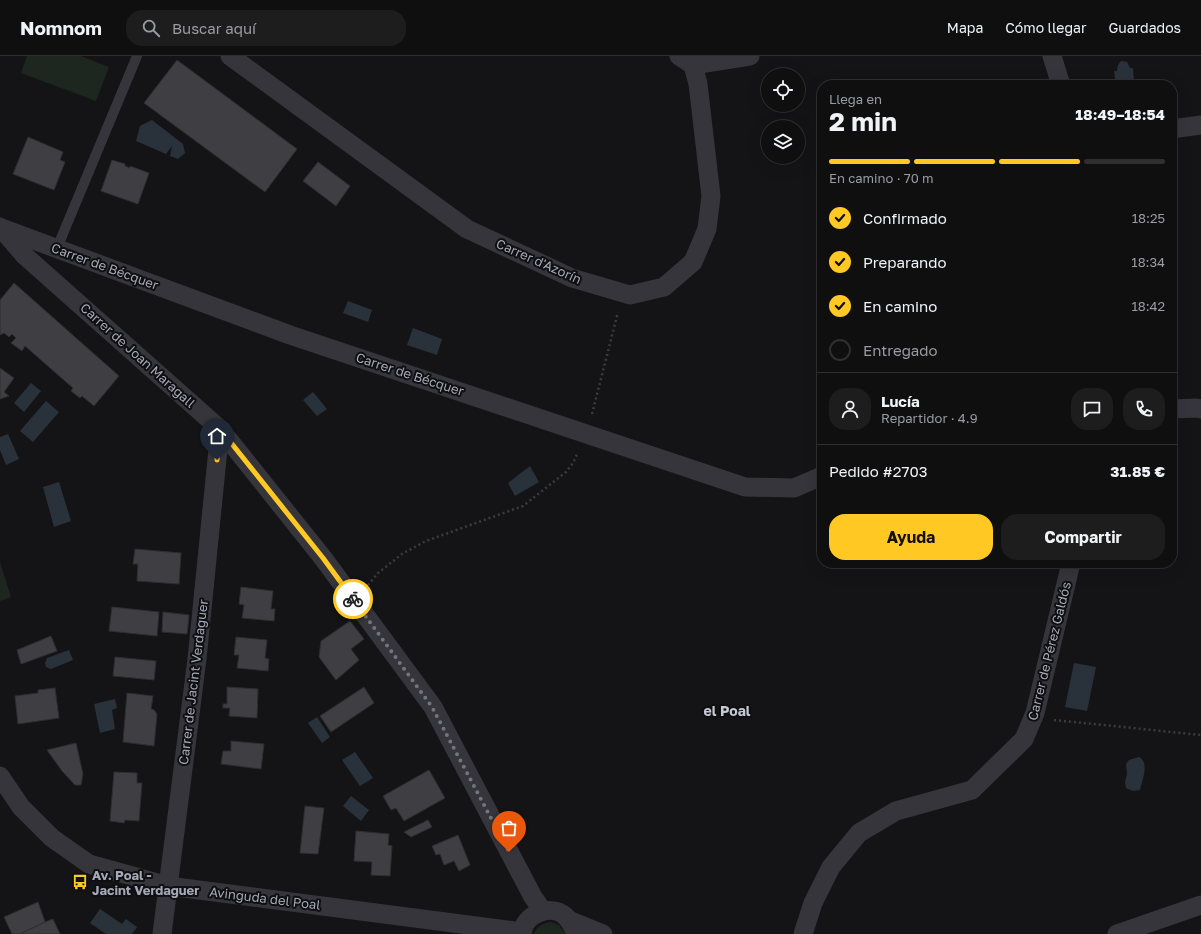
<!DOCTYPE html>
<html lang="es">
<head>
<meta charset="utf-8">
<style>
  body { margin:0; font-family:"Golos Text",sans-serif; background:#1d1d1e; color:#f1f3f6; height:100vh; display:flex; flex-direction:column; font-size:15px; white-space:nowrap }
  * { box-sizing:border-box; margin:0 }
  p { font-size:13px; color:#9b9c9f }
  .icon { flex:none; width:22px; height:22px; fill:none; stroke:currentColor; stroke-width:2; stroke-linecap:round; stroke-linejoin:round }
  .map { position:relative; flex:1; overflow:hidden }
  .drawer { position:absolute; left:817px; top:24px; width:360px; height:488px; display:flex; flex-direction:column; background:#0f0f10; border-radius:16px; box-shadow:0 4px 16px #0002,0 0 0 1px #2f2f30 }
  .drawer>* { flex:none }
  .tools { position:absolute; left:761px; top:12px; display:grid; gap:8px }
  .tools a { display:grid; place-items:center; width:44px; height:44px; border-radius:50%; background:#0f0f10; box-shadow:0 4px 16px #0002,0 0 0 1px #2f2f30; font-size:20px }
  .pin { position:absolute; display:grid; place-items:center; width:34px; height:34px; color:#fff; margin:-41px -17px; border-radius:50% 50% 50% 0; rotate:-45deg; box-shadow:0 0 4px #0007 }
  .pin .icon { rotate:45deg }
  .courier { position:absolute; display:grid; place-items:center; width:40px; height:40px; margin:-20px; border:3px solid #ffc823; border-radius:50%; background:#fff; color:#222; box-shadow:0 1px 5px #0007 }
  .summary em { font-style:normal; font-weight:700 }
  .summary div { display:flex; flex-direction:column-reverse }
  .summary { display:flex; align-items:center; justify-content:space-between; height:68px; padding:0 12px }
  h1 { font-size:26px; font-weight:700; line-height:30px }
  .bar { display:grid; grid-template-columns:repeat(4,1fr); gap:6px 4px; align-content:center; height:48px; padding:0 12px }
  .bar i { height:5px; border-radius:3px; background:#2f2f30 }
  .bar .selected { background:#ffc823 }
  .bar p { grid-column:span 4 }
  .line { display:flex; align-items:center; gap:10px; padding:0 12px; border-top:1px solid #2f2f30 }
  .line div { flex:1 }
  .round { display:grid; place-items:center; flex:none; width:42px; height:42px; border-radius:16px; background:#1d1d1e }
  ol { padding:0 12px; list-style:none }
  li { display:flex; align-items:center; gap:12px; height:44px }
  li p { margin-inline-start:auto }
  li .icon { padding:4px; border-radius:50%; background:#ffc823; color:#111; stroke-width:4 }
  li:last-child { color:#9b9c9f }
  li i { width:22px; height:22px; border:2px solid #2f2f30; border-radius:50% }
  .primary-button { display:flex; gap:8px; margin-top:auto; padding:8px 12px }
  .primary-button a { flex:1; height:46px; border-radius:16px; background:#ffc823; color:#111; font-size:16px; font-weight:700; line-height:46px; text-align:center }
  .primary-button a+a { background:#1d1d1e; color:#f1f3f6 }
  header { display:flex; align-items:center; gap:24px; box-sizing:border-box; height:56px; padding:0 20px; background:#0f0f10; border-bottom:1px solid #2f2f30 }
  header strong { font-size:19px }
  nav { display:flex; gap:22px; margin-inline-start:auto; font-size:14px }
  .search { width:280px; height:36px; background:#1d1d1e; display:flex; align-items:center; gap:10px; box-sizing:border-box; padding:0 14px; border-radius:16px; color:#9b9c9f; font-size:15px }
  .map>svg:first-child { display:block }
  .green { fill:#1e2620 }
  .water { fill:#29323b }
  .building { fill:#3e3e43; stroke:#2e2e32 }
  .lines { fill:none; stroke-linecap:round; stroke-linejoin:round }
  .path { stroke:#3b3c42; stroke-width:2.5; stroke-dasharray:2 3; stroke-linecap:butt }
  .lane { stroke:#35353b; stroke-width:10 }
  .street { stroke:#35353b; stroke-width:19 }
  .done { stroke:#72757f; stroke-width:4; stroke-dasharray:0 7.2 }
  .route { stroke:#ffc823; stroke-width:5 }
  .labels { text-anchor:middle; dominant-baseline:central; stroke-width:4; stroke-linejoin:round; paint-order:stroke }
  .street-label { font-size:13px; fill:#a5a9b7; stroke:#0f0f11 }
  .poi-label { font-size:13px; font-weight:bold; fill:#a5a9b7; stroke:#0f0f11; text-anchor:start }
  .neighbourhood-label { font-size:14px; font-weight:bold; fill:#c6c8d3; stroke:#0f0f11 }
</style>
</head>
<body>
<header>
<strong>Nomnom</strong>
<div class="search"><svg class="icon" aria-label="search" viewBox="0 0 24 24"><circle cx="10" cy="10" r="6"/><path d="M15 15l6 6"/></svg>Buscar aquí</div>
<nav><a>Mapa</a><a>Cómo llegar</a><a>Guardados</a></nav>
</header>
<div class="map">
<svg width="1201" height="878" viewBox="0 0 1201 878">
  <rect width="100%" height="100%" fill="#141416"/>
  <g class="green">
    <path d="M27,0h54l28,11 -13,34 -75,-28z"/>
    <path d="M0,506l11,35 -11,4z"/>
    <path d="M551,866l8,3 6,9h-32c5,-8 9,-11 18,-12z"/>
  </g>
  <g class="water">
    <path d="M1121,5l6,1 3,6h3l1,17h-18l-2,-14h3l1,-6z"/>
    <path d="M152,64l31,24 2,9 -7,6 -8,-3 2,-10 -6,8 -30,-13 4,-15z"/>
    <path d="M348,245l24,9 -4,12 -25,-9z"/>
    <path d="M413,272l29,11 -5,16 -30,-10z"/>
    <path d="M31,327l10,8 -17,21 -10,-9z"/>
    <path d="M313,336l14,17 -10,7 -14,-16z"/>
    <path d="M46,345l13,11 -26,30 -13,-11z"/>
    <path d="M8,378l11,25 -13,6 -6,-15v-13z"/>
    <path d="M530,410l9,16 -24,14 -7,-13z"/>
    <path d="M59,426l12,39 -17,6 -11,-40z"/>
    <path d="M69,594l4,10 -22,9 -5,-2 -1,-4 2,-5z"/>
    <path d="M1074,607l22,4 -9,44 -22,-4z"/>
    <path d="M115,643l2,9 -5,2 3,19 -15,4 -6,-29z"/>
    <path d="M317,661l13,20 -8,6 -14,-20z"/>
    <path d="M355,696l18,26 -13,8 -18,-26z"/>
    <path d="M1139,701c11,6 3,23 1,33l-7,1 -7,-3 -1,-6 2,-8 -1,-10 3,-4z"/>
    <path d="M351,740l18,14 -8,11 -18,-15z"/>
    <path d="M100,853l22,15 4,-5 11,8 -5,7h-26l-16,-11z"/>
  </g>
  <g class="building">
    <path d="M177,4l120,89 -32,43 -121,-89z"/>
    <path d="M28,81l35,15 -3,8 5,2 -11,28 -41,-16z"/>
    <path d="M112,104l13,4v2l5,2v-2l19,7 -11,31 -37,-13z"/>
    <path d="M318,106l32,24 -14,20 -33,-25z"/>
    <path d="M14,227l105,93 -25,30 -12,-10 -2,2 -9,-7 2,-3 -48,-42 -3,5 -11,-8 5,-5 -4,-4 -3,3 -5,-4 -4,2v-35z"/>
    <path d="M0,312l14,10 -10,14 5,4 -9,3z"/>
    <path d="M135,493l46,4 -2,31 -42,-3 1,-17h-5z"/>
    <path d="M241,531l32,4 -2,18h4l-1,12 -32,-3 2,-13 -5,-1z"/>
    <path d="M112,551l47,5 -2,24 -48,-5z"/>
    <path d="M163,556l26,3 -2,19 -25,-2z"/>
    <path d="M350,565l14,18 -13,10 8,11 -23,20 -17,-23 2,-16z"/>
    <path d="M51,580l6,15 -36,13 -4,-14z"/>
    <path d="M236,581l31,3 -2,18 4,1 -1,12 -31,-3 2,-13h-5z"/>
    <path d="M115,601l41,4 -2,19 -41,-4z"/>
    <path d="M227,631l31,2 -1,29 -28,-2 1,-8h-7v-4h4z"/>
    <path d="M364,631l10,16 -43,29 -11,-16z"/>
    <path d="M55,632l4,30 -41,6 -3,-28 23,-3v-3z"/>
    <path d="M127,637l26,3 -2,13 3,1 3,4 -3,32 -31,-4z"/>
    <path d="M231,685l33,3 -3,25 -40,-5 2,-13h8z"/>
    <path d="M76,687l7,31 -2,11h-6l-13,-14 -15,-21z"/>
    <path d="M429,714l16,28 -41,23 -8,-13 -5,2 -8,-14z"/>
    <path d="M114,716l23,1v10h5l-3,38 -14,-1 -1,3 -14,-2z"/>
    <path d="M305,750l19,2 -6,46 -18,-1z"/>
    <path d="M428,764l4,7 -21,10 -7,-5z"/>
    <path d="M356,775l33,3 -1,11 4,1 -2,30 -19,-1 1,-13 -18,-1z"/>
    <path d="M458,779l12,30 -11,6 -5,-10 -10,4 -4,-11 -4,1 -4,-9z"/>
    <path d="M38,846l7,20 -25,12h-8l-8,-17z"/>
    <path d="M53,863l7,15h-40l25,-12z"/>
  </g>
  <g class="lines">
    <g class="path">
      <path d="M592,358l26,-102"/>
      <path d="M368,529l10,-12 24,-19 24,-13 97,-35 43,-34 7,-9 5,-11"/>
      <path d="M1054,664l147,15"/>
    </g>
    <path class="lane" d="M57,192l80,-192"/>
    <g class="street">
      <path d="M230,0l237,173 105,49 58,17 34,-8 29,-25 14,-33 4,-33 -13,-112 -5,-19"/>
      <path d="M679,0l14,9 57,-9"/>
      <path d="M1052,0l9,29"/>
      <path d="M1172,73l29,-4"/>
      <path d="M0,171l25,29 195,173 103,129 110,149 100,190 10,14"/>
      <path d="M4,173l286,106 455,152 49,1 28,-12"/>
      <path d="M1172,353l24,-1 5,1"/>
      <path d="M0,720l21,31 31,31 37,26 79,22 354,46"/>
      <path d="M571,865l32,13"/>
      <path d="M162,878l35,-275 23,-230"/>
      <path d="M522,878c1,-19 28,-31 43,-18 6,5 8,11 11,18"/>
      <path d="M803,878l10,-31 18,-36 28,-34 37,-22 76,-21 52,-51 11,-26 36,-150"/>
      <path d="M1117,878l84,-29"/>
    </g>
  </g>
  <g class="lines">
    <path class="done" d="M353,543l79,108 77,145"/>
    <path class="route" d="M217,404l3,-31 103,129 30,41"/>
  </g>
  <defs>
    <symbol id="bus-bare" viewBox="-9 -9 18 18"><path d="M-5-6H5V4H4V6H2V4H-2V6H-4V4H-5ZM-3.5-4V0h7V-4ZM-3.5 1.2v1.5H-2V1.2ZM2 1.2v1.5H3.5V1.2Z" fill="#ffc823" stroke="#0f0f11" stroke-width="2.5" paint-order="stroke"/></symbol>
  </defs>
  <g fill-rule="evenodd">
    <use href="#bus-bare" x="69" y="815" width="22" height="22"/>
  </g>
  <g class="labels">
    <g class="street-label">
      <text transform="translate(539 205) rotate(24)">Carrer d'Azorín</text>
      <text transform="translate(105 210) rotate(20)">Carrer de Bécquer</text>
      <text transform="translate(138 299) rotate(42)">Carrer de Joan Maragall</text>
      <text transform="translate(410 318) rotate(18)">Carrer de Bécquer</text>
      <text transform="translate(1049 595) rotate(-76)">Carrer de Pérez Galdós</text>
      <text transform="translate(193 626) rotate(-83)">Carrer de Jacint Verdaguer</text>
      <text transform="translate(265 842) rotate(7)">Avinguda del Poal</text>
    </g>
    <g class="poi-label">
      <text x="92" y="819">Av. Poal -<tspan x="92" dy="15">Jacint Verdaguer</tspan></text>
    </g>
    <g class="neighbourhood-label">
      <text x="727" y="654">el Poal</text>
    </g>
  </g>
</svg>
<div class="tools">
<a><svg class="icon" aria-label="locate" viewBox="0 0 24 24"><circle cx="12" cy="12" r="6"/><path d="M12 2v4M12 18v4M2 12h4M18 12h4"/></svg></a>
<a><svg class="icon" aria-label="layers" viewBox="0 0 24 24"><path d="M12 4l9 5-9 5-9-5zM3 14l9 5 9-5"/></svg></a>
</div>
<div class="pin" style="left:509px;top:796px;background:#ea580c"><svg class="icon" aria-label="bag" viewBox="0 0 24 24"><path d="M5 8h14l-1 12H6zM9 8a3 3 0 0 1 6 0"/></svg></div>
<div class="pin" style="left:217px;top:404px;background:#1f2937"><svg class="icon" aria-label="home" viewBox="0 0 24 24"><path d="M3 11l9-7 9 7M6 9v11h12V9"/></svg></div>
<div class="courier" style="left:353px;top:543px"><svg class="icon" aria-label="bike" viewBox="0 0 24 24"><circle cx="6" cy="16" r="4"/><circle cx="18" cy="16" r="4"/><path d="M6 16l4-8h5l3 8M10 8l3 8H6M13 5h3"/></svg></div>
<section class="drawer">
<div class="summary"><div><h1>2 min</h1><p>Llega en</p></div><em>18:49–18:54</em></div>
<div class="bar"><i class="selected"></i><i class="selected"></i><i class="selected"></i><i></i><p>En camino · 70 m</p></div>
<ol>
<li><svg class="icon" aria-label="check" viewBox="0 0 24 24"><path d="M5 12l5 5 9-10"/></svg>Confirmado<p>18:25</p></li>
<li><svg class="icon" aria-label="check" viewBox="0 0 24 24"><path d="M5 12l5 5 9-10"/></svg>Preparando<p>18:34</p></li>
<li><svg class="icon" aria-label="check" viewBox="0 0 24 24"><path d="M5 12l5 5 9-10"/></svg>En camino<p>18:42</p></li>
<li><i></i>Entregado</li>
</ol>
<div class="line" style="height:72px"><a class="round"><svg class="icon" aria-label="person" viewBox="0 0 24 24"><circle cx="12" cy="8" r="4"/><path d="M4 21q1-7 8-7t8 7"/></svg></a><div><b>Lucía</b><p>Repartidor · 4.9</p></div><a class="round"><svg class="icon" aria-label="chat" viewBox="0 0 24 24"><path d="M4 5h16v11H9l-5 4z"/></svg></a><a class="round"><svg class="icon" aria-label="phone" viewBox="0 0 24 24"><path d="M5 4h4l2 5-3 2q2 4 5 5l2-3 5 2v4C11 20 4 13 5 4z"/></svg></a></div>
<div class="line" style="height:52px"><div>Pedido #2703</div><b>31.85 €</b></div>
<div class="primary-button"><a>Ayuda</a><a>Compartir</a></div>
</section>
</div>
</body>
</html>
